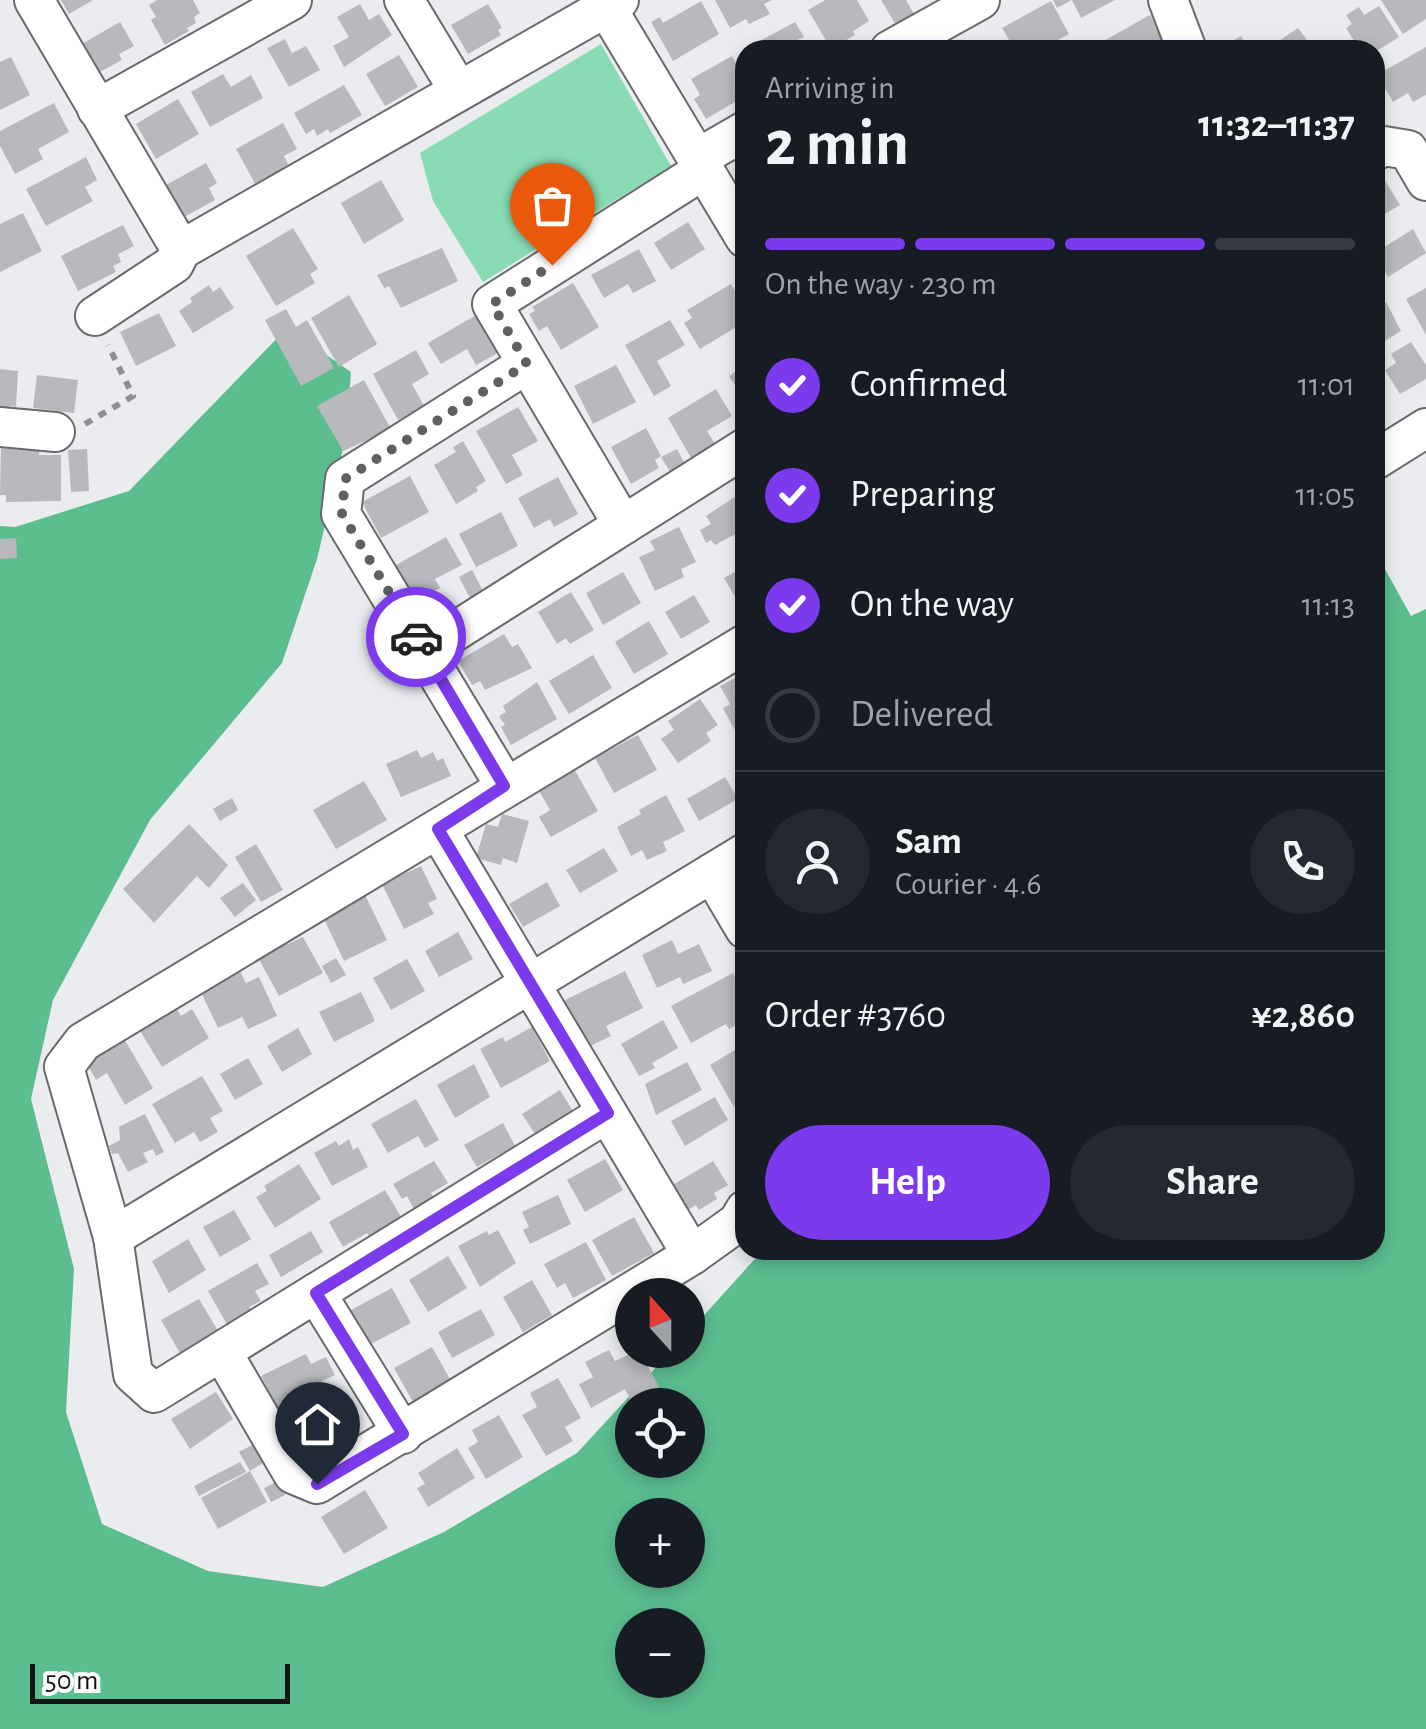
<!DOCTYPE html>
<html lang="en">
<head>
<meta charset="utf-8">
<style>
  body { margin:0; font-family:"Alegreya Sans",sans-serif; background:#242831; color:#f1f3f6; height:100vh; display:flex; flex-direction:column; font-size:38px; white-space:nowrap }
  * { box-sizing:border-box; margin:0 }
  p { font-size:32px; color:#9ea1a6 }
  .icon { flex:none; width:55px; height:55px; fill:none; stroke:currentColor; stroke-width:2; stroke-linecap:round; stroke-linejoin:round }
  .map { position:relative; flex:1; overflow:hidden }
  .side { position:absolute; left:735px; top:40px; width:650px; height:1220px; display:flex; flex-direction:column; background:#171b24; border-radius:30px; box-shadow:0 5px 15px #0003 }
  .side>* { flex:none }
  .needle { width:65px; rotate:339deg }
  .tools { position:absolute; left:615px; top:1278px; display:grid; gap:20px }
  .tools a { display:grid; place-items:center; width:90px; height:90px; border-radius:50%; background:#171b24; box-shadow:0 5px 15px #0003; font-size:50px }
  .scale { position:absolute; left:30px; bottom:25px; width:260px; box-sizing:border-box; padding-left:10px; border:5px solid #141515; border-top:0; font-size:28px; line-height:35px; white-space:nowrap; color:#141515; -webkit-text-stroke:8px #f8fafc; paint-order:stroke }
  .pin { position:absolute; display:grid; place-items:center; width:85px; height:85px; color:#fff; margin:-102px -42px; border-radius:50% 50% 50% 0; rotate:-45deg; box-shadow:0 0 10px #0007 }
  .pin .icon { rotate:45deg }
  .courier { position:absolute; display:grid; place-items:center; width:100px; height:100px; margin:-50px; border:8px solid #7c3aed; border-radius:50%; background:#fff; color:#222; box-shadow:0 2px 12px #0007 }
  .head em { font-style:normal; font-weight:600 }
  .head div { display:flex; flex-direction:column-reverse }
  .head { display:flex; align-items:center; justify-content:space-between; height:170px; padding:0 30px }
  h1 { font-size:65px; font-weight:600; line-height:75px }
  .bar { display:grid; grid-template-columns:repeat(4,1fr); gap:15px 10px; align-content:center; height:120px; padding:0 30px }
  .bar i { height:12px; border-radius:8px; background:#363941 }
  .bar .selected { background:#7c3aed }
  .bar p { grid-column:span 4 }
  .line { display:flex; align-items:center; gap:25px; padding:0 30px; border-top:2px solid #363941 }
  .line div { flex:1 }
  .round { display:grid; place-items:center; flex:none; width:105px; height:105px; border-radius:52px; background:#242831 }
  ol { padding:0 30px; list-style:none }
  li { display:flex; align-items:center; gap:30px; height:110px }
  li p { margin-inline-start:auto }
  li .icon { padding:10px; border-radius:50%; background:#7c3aed; color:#fff; stroke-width:4 }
  li:last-child { color:#9ea1a6 }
  li i { width:55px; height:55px; border:5px solid #363941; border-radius:50% }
  .cta { display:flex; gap:20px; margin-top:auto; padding:20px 30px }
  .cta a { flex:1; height:115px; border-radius:60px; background:#7c3aed; color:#fff; font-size:40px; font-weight:600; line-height:115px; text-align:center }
  .cta a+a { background:#242831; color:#f1f3f6 }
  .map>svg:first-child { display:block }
  .green { fill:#88dbb2 }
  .forest { fill:#5cbd8f; fill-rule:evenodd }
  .building { fill:#b8b9bc }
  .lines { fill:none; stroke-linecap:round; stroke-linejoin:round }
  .minor-casing { stroke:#696a6d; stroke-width:42 }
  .path { stroke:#8e8f91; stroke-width:6; stroke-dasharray:8 8; stroke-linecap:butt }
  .minor { stroke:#fff; stroke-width:38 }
  .done { stroke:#5f6061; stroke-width:10; stroke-dasharray:0 18 }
  .route { stroke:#7c3aed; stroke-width:12 }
</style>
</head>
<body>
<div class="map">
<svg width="1426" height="1729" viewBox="0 0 1426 1729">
  <rect width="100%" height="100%" fill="#ebecef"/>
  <path class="green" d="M601,44l70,122 -188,116 -50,-81 -13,-48z"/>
  <path class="forest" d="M287,328l64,44 -5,64 -29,123 -35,104 -132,157 -97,180 -22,99 43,170 -8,143 36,112 106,47 115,16 121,-55 133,-79 95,-103h16v-17l75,-83h612v-699l36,65 15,-7v1120h-1426v-1203l15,1 114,-36zM632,1405h56v55h-56zM632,1515h56v55h-56zM632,1625h56v55h-56z"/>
  <g class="building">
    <path d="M61,0h32l-24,14z"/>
    <path d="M157,0h36l7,13 -6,4 2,6 -9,5 2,3 -24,14 -14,-25 5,-3 -7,-12z"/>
    <path d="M715,0h57l-8,4 6,10 -21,10 -3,-5 -16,9z"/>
    <path d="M825,0h32l12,21 -16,10 2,4 -24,14 -23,-39z"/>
    <path d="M881,0h25l8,14 -18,11z"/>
    <path d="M1053,0h62l-34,18 -9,-18 -15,8z"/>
    <path d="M1381,0h45v19l-23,15z"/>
    <path d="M701,1l18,33 -46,27 -22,-39 9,-5 3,6z"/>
    <path d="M1051,1l18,33 -29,16h-25l-13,-22z"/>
    <path d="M360,4l9,16 10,-6 13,21 -48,32 -11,-21 16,-9 -12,-20z"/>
    <path d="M488,4l14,24 -4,2 3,5 -33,19 -17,-29z"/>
    <path d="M1379,6l20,31 -24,15 -15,-2 -14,-22 6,-4 -6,-9 13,-8 5,8z"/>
    <path d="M1150,15l20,35h-75l-2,-3z"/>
    <path d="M120,22l14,24 -15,8 3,6 -26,14 -16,-29z"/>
    <path d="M795,22l9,15 -7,3 5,10h-59z"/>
    <path d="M1298,28l15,20 7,-5 4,7h-48l-3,-5z"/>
    <path d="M1241,36l7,12 5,-4 4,6h-40z"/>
    <path d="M285,39l7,14 14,-7 14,24 -31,17 -22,-39z"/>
    <path d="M1426,47v48l-13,7 -5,-9 -15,9 -16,-27z"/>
    <path d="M399,55l19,32 -33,19 -19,-32z"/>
    <path d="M732,56l13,22v18l-39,23 -12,-20 6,-4 -9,-16z"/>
    <path d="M11,57l19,38 -30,15v-48z"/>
    <path d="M223,74l8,13 20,-12 12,23 -53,29 -19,-35z"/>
    <path d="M344,85l18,30 -32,18 -2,-4 -11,7 -3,-7 -8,5 -12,-21z"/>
    <path d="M178,99l21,35 -43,25 -20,-35z"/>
    <path d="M54,103l15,29 -31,17 5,10 -28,15 -15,-28v-15z"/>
    <path d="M283,123l14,26 -13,7 5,10 -10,6 2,4 -23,13 -22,-40z"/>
    <path d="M86,157l11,23 -12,7 8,14 -47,25 -20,-37z"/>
    <path d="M206,163l11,20 -8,5 6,12 -31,17 -18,-32z"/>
    <path d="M1384,179l16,26 -24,14 7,13 -8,5v-52z"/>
    <path d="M381,180l23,40 -40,24 -23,-41z"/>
    <path d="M23,213l19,38 -42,21v-48z"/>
    <path d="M688,222l17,27 -34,21 -17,-27z"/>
    <path d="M123,225l11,21 -16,8 3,8 -8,4 3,6 -38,19 -17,-35z"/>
    <path d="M293,228l25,41 -8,5 5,9 -39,23 -30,-50z"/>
    <path d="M1413,229l13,24 -38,24 -13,-24z"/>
    <path d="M442,248l16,33 -57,27 -12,-22 -5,2 -7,-13z"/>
    <path d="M639,249l17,32 -23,12 -5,-9 -24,14 -13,-23z"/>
    <path d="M573,283l26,44 -38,23 -14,-24 -8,5 -10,-17 6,-3 -3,-4z"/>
    <path d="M731,284l14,23 -7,7 5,9 -43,26 -16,-26 8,-5 -5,-8z"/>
    <path d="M209,285l4,7 7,-5 14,21 -41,25 -14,-22 13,-9 -2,-4z"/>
    <path d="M1426,288v47l-20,-36z"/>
    <path d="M349,295l28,49 -38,23 -28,-49z"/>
    <path d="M1386,302l15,29 -26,16v-38z"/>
    <path d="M286,309l10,18 11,-7 27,48 -33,18 -36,-66z"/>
    <path d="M159,313l17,33 -40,20 -16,-34z"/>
    <path d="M476,315l22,38 -22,12 -9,-16 -26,15 -13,-21z"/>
    <path d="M670,320l15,25 -28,16 14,25 -17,10 -29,-51z"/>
    <path d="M1411,342l15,23v14l-26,15 -15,-24 11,-7 -5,-9z"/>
    <path d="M416,350l13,24 -17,10 12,22 -26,14 -25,-46z"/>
    <path d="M616,365l20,37 -43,22 -19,-38z"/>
    <path d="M745,365v36l-16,-25z"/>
    <path d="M0,369l18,2 -2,36 -6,-1v5l-10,-1z"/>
    <path d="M37,375l41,5 -4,33 -41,-5z"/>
    <path d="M364,380l27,49 -48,22 -26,-45z"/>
    <path d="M716,389l16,27 -25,15 11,18 -24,14 -26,-45z"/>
    <path d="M518,407l20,34 -26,14 11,20 -17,9 -30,-53z"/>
    <path d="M646,428l15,28 -6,4 4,8 -28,16 -20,-37z"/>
    <path d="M463,441l23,40 -10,6 2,4 -22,13 -22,-39 22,-13 -3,-5z"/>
    <path d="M1,446h38v9h22v46l-55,1v-7h-6z"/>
    <path d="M87,449l2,42 -18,1 -3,-42z"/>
    <path d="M677,449l12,23 -14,8 -14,-23z"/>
    <path d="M410,476l19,36 -48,26 -19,-36z"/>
    <path d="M558,477l20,37 -24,13 -4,-8 -16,9 -16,-30z"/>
    <path d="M739,494l6,11v24l-30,16 -4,-5 -5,3 -6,-13 11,-6 -5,-8z"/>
    <path d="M501,512l17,34 -42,21 -17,-33z"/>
    <path d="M679,527l17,35 -15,7 3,8 -29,14 -16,-34 16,-7 -5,-9z"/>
    <path d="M446,537l16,28 -27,14 5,9 -10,5 7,14 -13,8 -28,-50z"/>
    <path d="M16,538l1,20 -17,1v-20z"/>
    <path d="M745,566v48l-21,-36z"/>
    <path d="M472,570l11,21 -13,7 -11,-21z"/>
    <path d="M623,572l18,31 -38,22 -17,-32z"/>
    <path d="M571,592l23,38 -24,14 -4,-6 -9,6 -19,-32z"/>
    <path d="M694,595l16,27 -29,17 -16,-27z"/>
    <path d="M649,621l19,33 -34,20 -19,-32z"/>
    <path d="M504,634l8,13 6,-3 14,24 -47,22 -5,-9 -8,4 -14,-24z"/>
    <path d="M593,655l19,33 -43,26 -20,-33z"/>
    <path d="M745,673v50l-11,6 -11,-21 7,-4 -10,-18z"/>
    <path d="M537,682l20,37 -46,26 -10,-18 4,-2 -6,-9 7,-4 -3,-6z"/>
    <path d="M700,699l18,26 -12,8 5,8 -33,22 -17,-24 13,-9 -6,-9z"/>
    <path d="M638,735l19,35 -43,23 -19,-35z"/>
    <path d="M417,750l4,8 12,-6 4,9 6,-3 8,18 -50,21 -15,-33z"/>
    <path d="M573,767l25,44 -47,26 -12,-20 11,-7 -13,-23z"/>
    <path d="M725,777l13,22 -39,22 -12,-22z"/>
    <path d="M364,781l23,39 -51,29 -23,-39z"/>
    <path d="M666,795l19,36 -22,11 4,9 -20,9 -5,-10 -11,6 -14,-29 24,-13 -2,-4z"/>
    <path d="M232,798l6,12 -18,11 -7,-12z"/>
    <path d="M502,814l27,7 -12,42 -14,-5 -2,7 -25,-7 10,-34 12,3z"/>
    <path d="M189,824l39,41 -19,23 -12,-12 -43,47 -31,-34z"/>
    <path d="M256,844l27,46 -22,12 -26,-45z"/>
    <path d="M604,848l14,23 -38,22 -14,-23z"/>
    <path d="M421,866l16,33 -9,4 6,11 -30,15 -22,-45z"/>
    <path d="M547,882l13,24 -37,21 -14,-23z"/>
    <path d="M243,883l13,17 -21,17 -15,-19z"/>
    <path d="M365,895l22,45 -43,21 -22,-46z"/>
    <path d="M458,932l15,27 -34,18 -14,-26z"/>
    <path d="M284,936l4,8 15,-7 20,36 -44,23 -24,-44z"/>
    <path d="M672,940l6,14 21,-10 13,27 -29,13 -3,-7 -23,11 -15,-33z"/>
    <path d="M336,958l10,17 -15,8 -9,-17z"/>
    <path d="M407,959l18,32 -34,19 -18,-32z"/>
    <path d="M238,967l8,16 13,-6 18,39 -29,13 -6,-12 -24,11 -20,-42z"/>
    <path d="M625,971l18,37 -37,18 5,10 -25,12 -23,-47z"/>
    <path d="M733,973l12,24v24l-16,8 -3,-5 -35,19 -20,-37z"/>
    <path d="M361,992l14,29 -41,21 -15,-30z"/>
    <path d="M176,1007l5,9 11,-7 17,29 -47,29 -23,-38z"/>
    <path d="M663,1020l15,28 -26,15 3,5 -16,8 -18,-32z"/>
    <path d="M532,1027l18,34 -49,27 -21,-39 23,-12 2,5z"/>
    <path d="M298,1028l14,26 -30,18 -15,-26z"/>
    <path d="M123,1037l30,51 -28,17 -18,-32 -11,7 -11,-20z"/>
    <path d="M745,1044v57l-11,6 -24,-42z"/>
    <path d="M248,1058l15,26 -28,16 -15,-26z"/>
    <path d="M687,1062l15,28 -46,25 -11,-31z"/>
    <path d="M474,1064l16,33 -35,21 -18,-33z"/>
    <path d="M202,1076l21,35 -13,7 8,14 -18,10 -6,-10 -19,11 -23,-39z"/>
    <path d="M560,1090l14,23 -37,24 -15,-23z"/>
    <path d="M715,1097l13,23 -43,26 -14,-25z"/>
    <path d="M416,1099l23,41 -14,8 -7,-12 -30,17 -17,-29z"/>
    <path d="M145,1114l19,38 -8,4 -3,-7 -10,4 5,9 -20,10 -10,-19 -6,1 -3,-8 11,-6 -1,-13z"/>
    <path d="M503,1123l12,23 -38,21 -13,-22z"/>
    <path d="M349,1139l4,11 5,-3 10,20 -36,19 -18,-33 22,-12 3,5z"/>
    <path d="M605,1159l18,31 -38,22 -18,-32z"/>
    <path d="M434,1161l14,22 -17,10 7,12 -20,12 -11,-21 -5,3 -9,-15z"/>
    <path d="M713,1161l15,24 -14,8 3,6 -18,11 -3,-5 -10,6 -15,-25z"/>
    <path d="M299,1164l22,35 -46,29 -19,-31 11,-6 -3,-5z"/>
    <path d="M385,1190l18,30 -31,21 -5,-8 -24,14 -14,-25z"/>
    <path d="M558,1195l13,29 -41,20 -7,-14 6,-3 -7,-15z"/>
    <path d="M234,1210l17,29 -31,18 -17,-30z"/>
    <path d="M634,1217l20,36 -42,23 -20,-36z"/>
    <path d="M498,1230l18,33 -36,24 -22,-41 29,-15 2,4z"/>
    <path d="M311,1231l12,21 -42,25 -12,-22z"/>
    <path d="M188,1239l18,31 -37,23 -17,-32z"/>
    <path d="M586,1242l20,38 -33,18 -8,-15 -8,5 -13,-24z"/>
    <path d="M448,1256l19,32 -39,24 -19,-32z"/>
    <path d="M257,1263l12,21 -14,7 6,10 -12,6 4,7 -24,14 -21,-37z"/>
    <path d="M532,1280l20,35 -29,17 -20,-35z"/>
    <path d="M392,1288l19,35 -42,22 -18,-35z"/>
    <path d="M199,1299l19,32 -38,22 -19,-33z"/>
    <path d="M481,1309l14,26 -43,23 -14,-26z"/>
    <path d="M432,1347l19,34 -38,21 -19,-34z"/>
    <path d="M609,1350l6,11 24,-11 20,37 -28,14 -6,-12 -34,19 -12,-24 14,-7 -8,-15z"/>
    <path d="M306,1354l5,10 15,-7 9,18 -13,6 5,12 -46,22 -20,-39z"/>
    <path d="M558,1378l23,40 -16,9 8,14 -27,15 -24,-41 15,-8 -7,-14z"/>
    <path d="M216,1392l17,27 -43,30 -19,-30z"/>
    <path d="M331,1398l23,40 -36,21 -11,-19 -10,6 -12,-21z"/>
    <path d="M499,1415l24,42 -37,22 -18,-31 10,-6 -6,-12z"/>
    <path d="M252,1445l11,18 -13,8 -11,-19z"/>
    <path d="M457,1448l18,30 -47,29 -11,-19 8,-4 -7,-11z"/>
    <path d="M240,1462l6,10 -47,24 -5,-10z"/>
    <path d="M250,1471l17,31 -49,27 -17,-31z"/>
    <path d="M278,1481l7,14 -14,7 -7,-14z"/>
    <path d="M365,1490l23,38 -44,26 -23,-37z"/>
  </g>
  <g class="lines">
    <defs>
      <g id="minor">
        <path d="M34,0l147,250"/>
        <path d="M404,0l55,91"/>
        <path d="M602,0l143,238"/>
        <path d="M1168,0l19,50"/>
        <path d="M890,50l90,-50"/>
        <path d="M97,109l195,-109"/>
        <path d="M1375,151l9,-5 24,4 18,31"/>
        <path d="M698,158l47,-27"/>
        <path d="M95,316l79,-52 7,-14 438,-250"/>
        <path d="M0,427l55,5"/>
        <path d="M1375,460l51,-32"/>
        <path d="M623,525l-131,-221 213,-135"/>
        <path d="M424,651l321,-203"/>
        <path d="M505,786l-164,-272 4,-35 182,-115"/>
        <path d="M438,829l254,426"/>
        <path d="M712,873l33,56"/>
        <path d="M607,1113l-453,280 -21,-19 -20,-137 -49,-170 19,-25 662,-398"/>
        <path d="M113,1237l632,-384"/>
        <path d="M316,1293l87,141"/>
        <path d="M222,1352l71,122 24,10 375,-229 46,-33 7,-12"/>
      </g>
    </defs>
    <use href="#minor" class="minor-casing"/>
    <path class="path" d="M85,424l48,-28 -25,-51"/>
    <use href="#minor" class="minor"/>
  </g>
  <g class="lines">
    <path class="done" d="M416,637l-74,-123 3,-35 182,-115 -35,-60 60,-39"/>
    <path class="route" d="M317,1484l86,-50 -87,-141 292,-180 -170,-284 66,-43 -88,-149"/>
  </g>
</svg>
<div class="tools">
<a><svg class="needle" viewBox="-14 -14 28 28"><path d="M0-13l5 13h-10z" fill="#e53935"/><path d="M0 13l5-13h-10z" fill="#9ea1a6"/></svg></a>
<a><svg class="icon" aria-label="locate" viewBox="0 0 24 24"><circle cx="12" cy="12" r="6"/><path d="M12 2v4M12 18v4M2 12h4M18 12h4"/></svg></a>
<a>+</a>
<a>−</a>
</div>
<div class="scale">50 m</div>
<div class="pin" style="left:552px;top:265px;background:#ea580c"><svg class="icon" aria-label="bag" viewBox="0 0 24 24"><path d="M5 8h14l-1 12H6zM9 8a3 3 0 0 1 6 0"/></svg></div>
<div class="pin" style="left:317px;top:1484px;background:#1f2937"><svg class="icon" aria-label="home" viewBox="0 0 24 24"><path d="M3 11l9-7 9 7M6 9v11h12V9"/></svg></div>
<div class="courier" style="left:416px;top:637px"><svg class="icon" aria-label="car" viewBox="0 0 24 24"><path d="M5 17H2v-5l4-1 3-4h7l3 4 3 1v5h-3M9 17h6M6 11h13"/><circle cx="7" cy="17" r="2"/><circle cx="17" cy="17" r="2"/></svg></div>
<section class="side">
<div class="head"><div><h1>2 min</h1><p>Arriving in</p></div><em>11:32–11:37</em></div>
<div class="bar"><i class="selected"></i><i class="selected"></i><i class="selected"></i><i></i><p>On the way · 230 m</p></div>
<ol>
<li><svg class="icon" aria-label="check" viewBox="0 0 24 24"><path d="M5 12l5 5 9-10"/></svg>Confirmed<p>11:01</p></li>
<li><svg class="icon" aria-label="check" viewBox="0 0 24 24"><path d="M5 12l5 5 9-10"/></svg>Preparing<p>11:05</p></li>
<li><svg class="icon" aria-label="check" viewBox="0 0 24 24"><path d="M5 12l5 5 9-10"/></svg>On the way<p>11:13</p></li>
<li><i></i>Delivered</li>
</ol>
<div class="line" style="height:180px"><a class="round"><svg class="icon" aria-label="person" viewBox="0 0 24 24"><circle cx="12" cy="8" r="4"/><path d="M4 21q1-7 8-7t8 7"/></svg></a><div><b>Sam</b><p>Courier · 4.6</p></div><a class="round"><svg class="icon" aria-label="phone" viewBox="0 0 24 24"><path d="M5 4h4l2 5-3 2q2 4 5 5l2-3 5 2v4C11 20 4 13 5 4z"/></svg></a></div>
<div class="line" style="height:130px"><div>Order #3760</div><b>¥2,860</b></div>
<div class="cta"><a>Help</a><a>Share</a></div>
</section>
</div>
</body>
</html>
